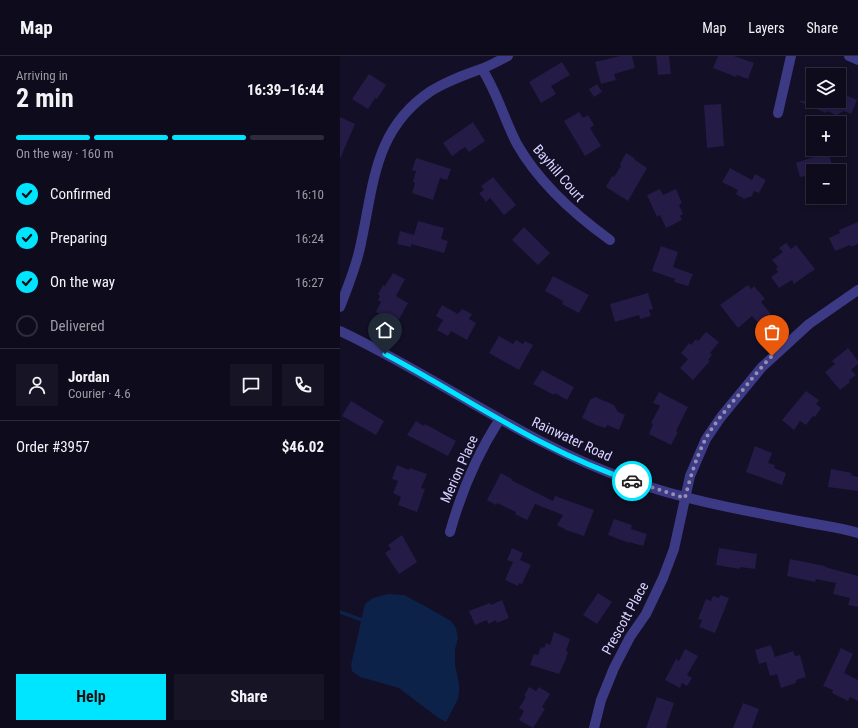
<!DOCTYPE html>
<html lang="en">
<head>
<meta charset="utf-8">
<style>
  body { margin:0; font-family:"Roboto Condensed",sans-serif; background:#171425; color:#f1f3f6; height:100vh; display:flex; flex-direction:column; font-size:15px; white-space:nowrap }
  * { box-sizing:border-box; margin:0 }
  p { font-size:13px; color:#9b9ba3 }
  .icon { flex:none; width:22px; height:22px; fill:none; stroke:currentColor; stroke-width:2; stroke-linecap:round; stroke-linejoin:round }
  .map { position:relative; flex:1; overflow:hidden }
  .drawer { display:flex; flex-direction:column; background:#0e0b1c; width:340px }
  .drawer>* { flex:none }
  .fabs { position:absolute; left:466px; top:12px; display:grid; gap:8px }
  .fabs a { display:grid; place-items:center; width:40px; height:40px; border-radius:0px; background:#0e0b1c; box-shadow:0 2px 6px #0003,0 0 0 1px #2e2b3b; font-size:20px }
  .pin { position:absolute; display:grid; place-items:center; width:34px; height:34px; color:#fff; margin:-41px -17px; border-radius:50% 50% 50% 0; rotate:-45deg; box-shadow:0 0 4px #0007 }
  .pin .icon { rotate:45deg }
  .courier { position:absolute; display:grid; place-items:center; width:40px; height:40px; margin:-20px; border:3px solid #00e5ff; border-radius:50%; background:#fff; color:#222; box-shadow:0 1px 5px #0007 }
  .head em { font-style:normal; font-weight:700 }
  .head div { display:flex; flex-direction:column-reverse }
  .head { display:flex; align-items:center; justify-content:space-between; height:68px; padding:0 16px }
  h1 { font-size:26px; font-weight:700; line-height:30px }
  .bar { display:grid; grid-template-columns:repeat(4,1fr); gap:6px 4px; align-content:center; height:48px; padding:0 16px }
  .bar i { height:5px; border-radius:3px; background:#2e2b3b }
  .bar .on { background:#00e5ff }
  .bar p { grid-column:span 4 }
  .line { display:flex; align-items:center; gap:10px; padding:0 16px; border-top:1px solid #2e2b3b }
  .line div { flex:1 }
  .round { display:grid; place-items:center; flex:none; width:42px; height:42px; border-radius:0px; background:#171425 }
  ol { padding:0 16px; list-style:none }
  li { display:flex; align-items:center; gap:12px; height:44px }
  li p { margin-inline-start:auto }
  li .icon { padding:4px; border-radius:50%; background:#00e5ff; color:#111; stroke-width:4 }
  li:last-child { color:#9b9ba3 }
  li i { width:22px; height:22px; border:2px solid #2e2b3b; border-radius:50% }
  .primary-button { display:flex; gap:8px; margin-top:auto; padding:8px 16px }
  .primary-button a { flex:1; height:46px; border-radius:0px; background:#00e5ff; color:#111; font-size:16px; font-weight:700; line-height:46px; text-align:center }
  .primary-button a+a { background:#171425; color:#f1f3f6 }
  header { display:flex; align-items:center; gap:24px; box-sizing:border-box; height:56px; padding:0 20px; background:#0e0b1c; border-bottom:1px solid #2e2b3b }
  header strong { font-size:19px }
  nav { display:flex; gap:22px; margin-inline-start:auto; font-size:14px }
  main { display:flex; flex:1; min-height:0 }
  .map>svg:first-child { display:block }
  .water { fill:#0c2248 }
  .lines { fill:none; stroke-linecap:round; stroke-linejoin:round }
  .stream { stroke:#0c2248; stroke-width:3.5 }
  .building { fill:#241b47 }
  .minor { stroke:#3d3a85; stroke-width:10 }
  .done { stroke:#948fb3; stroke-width:4; stroke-dasharray:0 7.2 }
  .route { stroke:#00e5ff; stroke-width:5 }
  .labels { text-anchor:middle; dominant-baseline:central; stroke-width:3; stroke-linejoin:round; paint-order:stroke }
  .street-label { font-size:14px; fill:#d9d4ff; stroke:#130f26 }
</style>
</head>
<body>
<header>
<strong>Map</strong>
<nav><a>Map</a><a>Layers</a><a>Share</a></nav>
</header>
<main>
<section class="drawer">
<div class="head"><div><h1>2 min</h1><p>Arriving in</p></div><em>16:39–16:44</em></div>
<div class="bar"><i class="on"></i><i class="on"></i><i class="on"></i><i></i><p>On the way · 160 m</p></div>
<ol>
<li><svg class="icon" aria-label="check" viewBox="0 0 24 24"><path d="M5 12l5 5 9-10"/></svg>Confirmed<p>16:10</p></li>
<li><svg class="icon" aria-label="check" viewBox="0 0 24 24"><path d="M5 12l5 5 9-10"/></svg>Preparing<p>16:24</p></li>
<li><svg class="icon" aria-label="check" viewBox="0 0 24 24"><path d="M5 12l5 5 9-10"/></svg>On the way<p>16:27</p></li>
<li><i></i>Delivered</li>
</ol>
<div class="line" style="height:72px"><a class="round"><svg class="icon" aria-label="person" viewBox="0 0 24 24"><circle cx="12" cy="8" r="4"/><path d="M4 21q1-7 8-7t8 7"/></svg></a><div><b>Jordan</b><p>Courier · 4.6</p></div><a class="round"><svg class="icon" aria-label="chat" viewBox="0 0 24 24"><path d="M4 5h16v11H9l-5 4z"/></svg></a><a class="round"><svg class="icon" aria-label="phone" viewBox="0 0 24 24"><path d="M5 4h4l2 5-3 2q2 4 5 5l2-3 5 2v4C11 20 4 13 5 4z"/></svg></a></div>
<div class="line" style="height:52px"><div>Order #3957</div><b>$46.02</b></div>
<div class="primary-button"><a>Help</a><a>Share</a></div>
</section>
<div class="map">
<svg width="518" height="672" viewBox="0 0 518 672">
  <rect width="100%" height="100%" fill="#130f26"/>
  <path class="water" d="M48,538l16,1 19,10 28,16 5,7 2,10 -3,11v15l4,20v8l-1,7 -12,23 -9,-5 -38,-29 -39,-11 -8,-6 -1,-6 14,-61 8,-6z"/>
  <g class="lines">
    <path class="stream" d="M0,556l22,8"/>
  </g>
  <g class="building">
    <path d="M280,0h12l3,12 -21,6 2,6 -15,4 -6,-22z"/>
    <path d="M316,0h13l2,18 -13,1z"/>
    <path d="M378,0h16l20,7 -6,16 -11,-4 -1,2 -23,-9z"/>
    <path d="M222,6l8,13 -19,11 5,8 -15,9 -12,-21z"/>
    <path d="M29,18l17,11 -9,14 -2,-1 -7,11 -16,-10z"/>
    <path d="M257,28l5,8 -8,5 -5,-8z"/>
    <path d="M499,36l18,8 -6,14 -7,-3 -8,4 -9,-4 -1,2 -28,-12h41z"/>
    <path d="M381,48l3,42 -17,2 -3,-43z"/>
    <path d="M239,56l4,6 5,-3 6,10 -4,3 11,18 -16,10 -21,-35z"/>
    <path d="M0,61l15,7 -15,35z"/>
    <path d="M133,66l12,19 -16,11 -4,-5 -13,9 -9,-13z"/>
    <path d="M488,96l5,15 -12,4h-8v24h-2l-6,-19 -5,1 -4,-14z"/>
    <path d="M286,97l8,5 1,2 12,8 -19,33 -22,-14 6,-11 2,1 7,-11 -1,-2z"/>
    <path d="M76,102l35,11 -4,11 -7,-2 -7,22 -21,-7 3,-10 -2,-1 3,-11 -4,-1z"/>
    <path d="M390,112l22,12 3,-6 11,6 -7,13 -5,-2 -2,5 -8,3 -8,-5 2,-4 -16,-8z"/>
    <path d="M153,121l23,28 -12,10 -14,-17 -4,4 -7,-9 5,-3 -3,-4z"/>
    <path d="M320,133l3,6 13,-6 6,14 -3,2 4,9 -3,2 2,4 -16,8 -6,-13 -3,2 -10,-22z"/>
    <path d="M78,165l26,7 -3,11 7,2 -4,12 -33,-9v3l-14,-3 3,-13 14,4z"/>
    <path d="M518,166v22l-7,3 -1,-2 -15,6 -6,-13 11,-5 -1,-3z"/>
    <path d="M184,171l26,26 -12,12 -26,-25z"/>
    <path d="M446,187l5,6 5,-4 19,24 -21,15 -2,-4 -13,8 -8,-11 7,-5 -2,-3 2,-2 -6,-7 11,-8 -4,-4z"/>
    <path d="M321,190l17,6 -5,15 20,7 -5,12 -14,-4 1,-3 -23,-8z"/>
    <path d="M53,217l12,6 -9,17 12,7 -11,20 -21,-11 5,-10 -3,-2 2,-4 -2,-2 5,-9 2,1z"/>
    <path d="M213,220l36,19 -10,18 -17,-9 1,-3 -18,-10z"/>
    <path d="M408,229l3,4 3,-3 11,13 -4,3 10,12 -12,10 -7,-8 -14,12 -18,-23z"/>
    <path d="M308,237l5,16 -4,1 2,6 -11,3 -1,-4 -24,7 -5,-18z"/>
    <path d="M102,249l16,9 4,-5 10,5 -3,5 7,4 -9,17 -16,-9 -3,5 -11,-6 6,-10 -7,-4z"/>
    <path d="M366,276l13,10 -9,11 2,2 -4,5 2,1 -17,19 -13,-12 8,-9 -7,-6 8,-10 2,2 5,-6 2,2z"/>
    <path d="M159,280l14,8 3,-4 7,4 2,-3 8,4 -14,25 -30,-17z"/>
    <path d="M508,292l10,13v3l-7,6 5,5 -7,5 1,2 -10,8 -15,-18 10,-8 -3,-3z"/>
    <path d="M202,314l32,17 -7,13 -12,-7 -1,2 -21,-11z"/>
    <path d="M466,335l13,9 -3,4 5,4 -6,9 -2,-1 -7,9 -6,-4 -6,9 -12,-10z"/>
    <path d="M319,336l29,15 -12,24 2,1 -7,13 -22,-11 4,-10 -2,-1 9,-17 -7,-3z"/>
    <path d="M255,341l19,8 4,7 7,3 -6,15 -12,-5 -1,3 -8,-2 -16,-8 8,-18z"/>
    <path d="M11,345l33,20 -8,14 -34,-19z"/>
    <path d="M76,365l8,5 1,-2 31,17 -8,15 -41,-21z"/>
    <path d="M415,390l17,7 -4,10 7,2 -1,3 12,5 -4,12 -36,-13z"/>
    <path d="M57,409l12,5 1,-2 17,6 -6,14 4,1 -8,23 -19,-7 3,-8 -8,-4 5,-12 -6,-2z"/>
    <path d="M491,413l21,4 -1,2 7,2v14l-30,-4z"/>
    <path d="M161,417l11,6 -1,1 42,21 2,-5 39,14 -10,26 -18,-6 -9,-5 6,-10 -28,-11 -8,16 -12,-6 1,-2 -19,-9 -1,2 -9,-5z"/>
    <path d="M274,463l18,6 -1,4 16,5 -4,12 -14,-4v1l-21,-8z"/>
    <path d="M62,479l15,27 -18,12 -14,-21 6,-4 -3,-4z"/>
    <path d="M172,492l11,5 -3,7 11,5 -9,19 -3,-1 -1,3 -13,-6 8,-18 -6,-2z"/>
    <path d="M379,492l38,6 -2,15 -15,-2v2l-24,-4z"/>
    <path d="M450,503l35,7v1l33,9v31l-10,-2 2,-7 -17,-4 3,-11 -20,-4 -1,3 -28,-6z"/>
    <path d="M258,537l14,9 -15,22 -14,-9z"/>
    <path d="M380,539l9,3 -14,35 -16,-6 3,-7 -4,-1 8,-20 5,2 2,-5 6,2z"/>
    <path d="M162,544l7,18 -12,5 -1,-3 -8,4 -1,-4 -12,5 -6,-14 21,-8 1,2z"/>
    <path d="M214,576l16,7 -4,12 2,1 -2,7 -7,15 -29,-9 4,-11 4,1 3,-8 3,1 2,-5 4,2z"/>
    <path d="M431,589l4,12 18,-6 2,5 5,-1 6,22 -10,3v3l-15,5 -4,-14 -7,2 -4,-14 -7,2 -4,-14z"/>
    <path d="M501,592l12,6 -9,19 14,7v21l-8,-4 -2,4 -16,-8 1,-3 -10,-4z"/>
    <path d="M345,593l13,7 -11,19 5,3 -5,8 -5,-3 -2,5 -15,-8 11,-21 3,2z"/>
    <path d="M189,631l7,4 3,-4 11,7 -8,13 3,2 -12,19 -14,-8 5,-9 -5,-3 7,-11 -2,-1z"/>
    <path d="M317,641l17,6 -8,25h-20z"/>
    <path d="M403,647l16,6 -7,19h-19z"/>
  </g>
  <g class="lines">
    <g class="minor">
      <path d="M509,0l9,4"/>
      <path d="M142,13c15,23 22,50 35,75 22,39 57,70 93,96"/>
      <path d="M438,57l13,-57"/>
      <path d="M0,251c8,-21 17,-42 21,-64 13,-59 13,-114 70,-152 16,-10 33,-16 50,-22 9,-3 19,-9 27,-13"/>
      <path d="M0,275c98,46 186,113 289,149 55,20 113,30 170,41 19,4 40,6 59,12"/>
      <path d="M110,476c11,-39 27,-78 50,-113"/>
      <path d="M254,672l7,-28 13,-32 16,-31 16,-23 17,-36 11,-29 16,-73 16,-37 15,-22 41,-50 47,-43 49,-34"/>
    </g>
  </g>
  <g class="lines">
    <path class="done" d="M292,425l53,17c5,-20 11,-40 20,-58 8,-15 20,-29 31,-42 12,-14 23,-29 36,-42"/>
    <path class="route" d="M45,298c81,43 158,98 247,127"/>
  </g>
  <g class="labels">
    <g class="street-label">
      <text transform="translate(219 117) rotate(49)">Bayhill Court</text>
      <text transform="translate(232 383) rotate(25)">Rainwater Road</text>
      <text transform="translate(119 413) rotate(-66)">Merion Place</text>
      <text transform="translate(285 562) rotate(-61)">Prescott Place</text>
    </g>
  </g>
</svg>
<div class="fabs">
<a><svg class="icon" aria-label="layers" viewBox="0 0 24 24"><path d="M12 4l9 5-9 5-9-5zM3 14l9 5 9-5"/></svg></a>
<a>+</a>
<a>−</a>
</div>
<div class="pin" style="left:432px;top:300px;background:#ea580c"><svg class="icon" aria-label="bag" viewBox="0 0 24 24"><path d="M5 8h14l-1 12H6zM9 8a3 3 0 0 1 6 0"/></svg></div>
<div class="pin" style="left:45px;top:298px;background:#1f2937"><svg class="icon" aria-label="home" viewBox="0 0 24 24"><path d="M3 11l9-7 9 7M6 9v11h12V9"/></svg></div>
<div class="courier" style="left:292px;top:425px"><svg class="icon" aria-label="car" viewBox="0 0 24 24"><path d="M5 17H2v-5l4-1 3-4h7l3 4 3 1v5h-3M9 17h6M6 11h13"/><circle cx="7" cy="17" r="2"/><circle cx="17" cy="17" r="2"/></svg></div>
</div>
</main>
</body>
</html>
